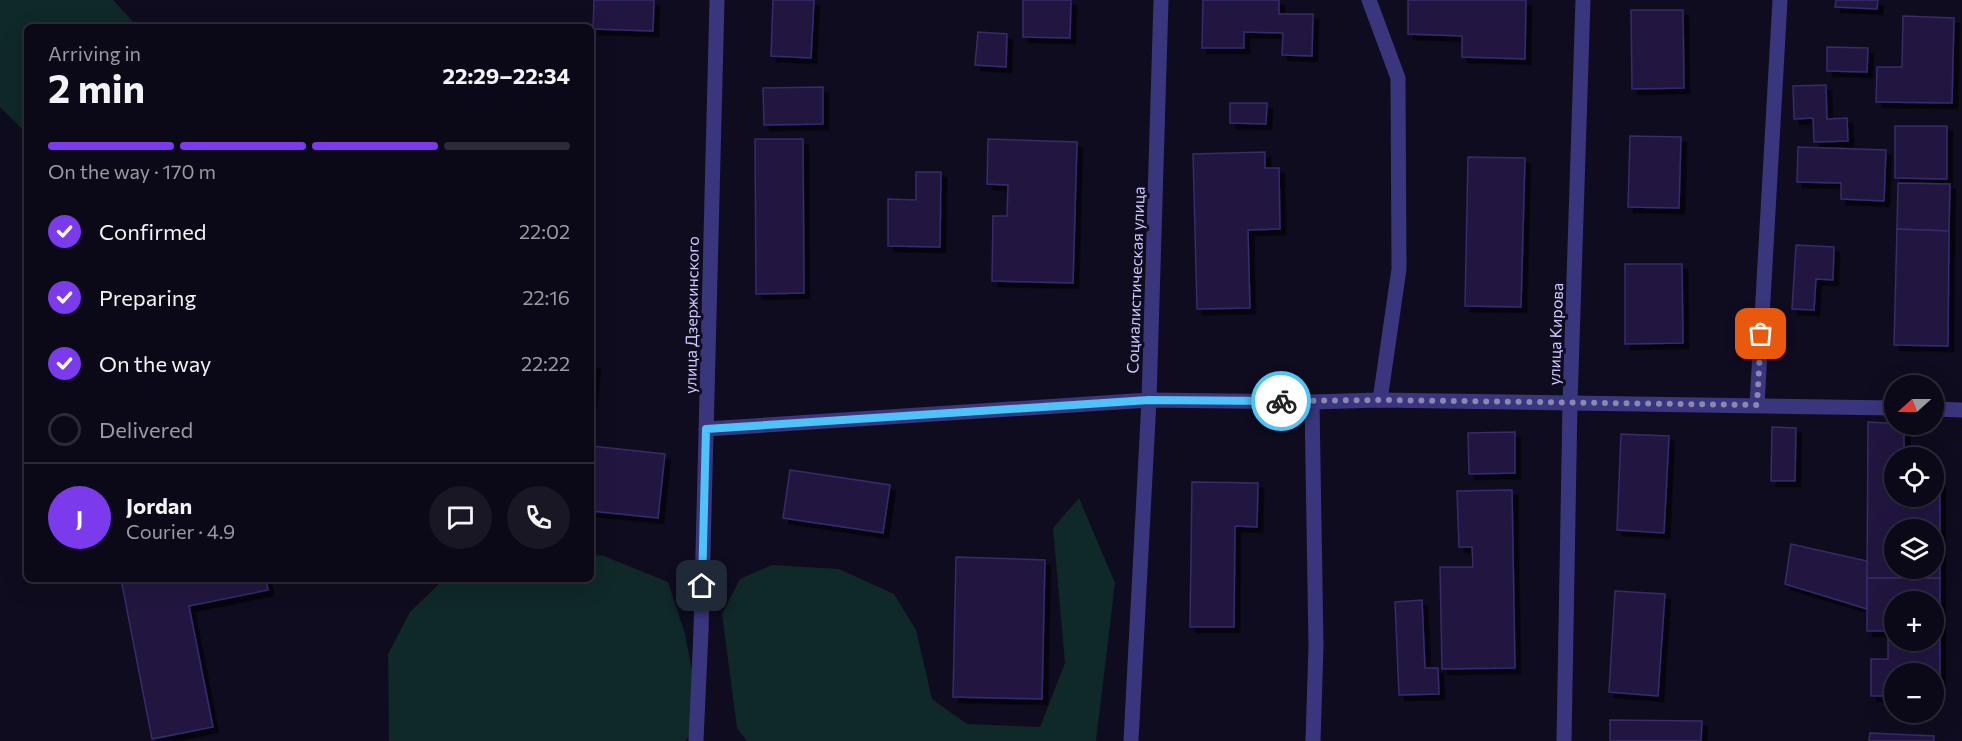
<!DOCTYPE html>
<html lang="en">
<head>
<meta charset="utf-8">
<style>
  body { margin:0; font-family:Commissioner,sans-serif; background:#191724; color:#f1f3f6; height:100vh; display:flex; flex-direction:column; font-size:22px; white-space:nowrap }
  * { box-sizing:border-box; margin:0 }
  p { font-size:20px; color:#9a9aa1 }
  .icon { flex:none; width:33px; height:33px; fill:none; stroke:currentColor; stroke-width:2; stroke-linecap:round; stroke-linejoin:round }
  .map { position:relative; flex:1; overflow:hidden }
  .side { position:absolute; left:24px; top:24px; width:570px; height:558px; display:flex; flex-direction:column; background:#0b0917; border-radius:9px; box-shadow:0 6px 24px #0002,0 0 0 2px #2b2a36 }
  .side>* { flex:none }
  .needle { width:39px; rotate:249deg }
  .tools { position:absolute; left:1884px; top:375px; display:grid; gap:12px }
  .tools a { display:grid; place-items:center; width:60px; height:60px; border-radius:50%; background:#0b0917; box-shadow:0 6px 24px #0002,0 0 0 2px #2b2a36; font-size:30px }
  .pin { position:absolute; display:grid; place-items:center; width:51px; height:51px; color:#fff; margin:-26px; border-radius:12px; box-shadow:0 3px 9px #0006 }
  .courier { position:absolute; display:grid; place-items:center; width:60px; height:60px; margin:-30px; border:4px solid #4fc3f7; border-radius:50%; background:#fff; color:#222; box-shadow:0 2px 8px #0007 }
  .head em { font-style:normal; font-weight:700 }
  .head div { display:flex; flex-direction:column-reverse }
  .head { display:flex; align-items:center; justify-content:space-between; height:102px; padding:0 24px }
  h1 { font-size:39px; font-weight:700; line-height:45px }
  .bar { display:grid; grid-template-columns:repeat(4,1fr); gap:9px 6px; align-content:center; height:72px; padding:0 24px }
  .bar i { height:8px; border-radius:4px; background:#2b2a36 }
  .bar .current { background:#7c3aed }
  .bar p { grid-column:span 4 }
  .line { display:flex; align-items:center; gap:15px; padding:0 24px; border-top:2px solid #2b2a36 }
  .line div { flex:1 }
  .round { display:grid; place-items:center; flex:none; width:63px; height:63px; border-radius:32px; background:#191724 }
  ol { padding:0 24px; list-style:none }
  li { display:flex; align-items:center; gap:18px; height:66px }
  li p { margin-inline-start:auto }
  li .icon { padding:6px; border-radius:50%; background:#7c3aed; color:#fff; stroke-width:4 }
  li:last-child { color:#9a9aa1 }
  li i { width:33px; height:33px; border:3px solid #2b2a36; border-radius:50% }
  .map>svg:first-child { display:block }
  .green { fill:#0f2828 }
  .building { fill:#201840; stroke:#372a6c; stroke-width:1.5; fill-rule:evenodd; filter:url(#shadow) }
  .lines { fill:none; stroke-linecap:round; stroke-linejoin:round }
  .lane { stroke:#39367e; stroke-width:15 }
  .street { stroke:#39367e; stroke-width:15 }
  .done { stroke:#8c87b1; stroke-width:6; stroke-dasharray:0 10.8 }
  .route { stroke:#4fc3f7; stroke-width:8 }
  .labels { text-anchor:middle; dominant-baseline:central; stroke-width:6; stroke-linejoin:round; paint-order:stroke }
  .street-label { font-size:16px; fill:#d0c9ff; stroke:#0f0c1f }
</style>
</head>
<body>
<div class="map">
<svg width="1962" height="741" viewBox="0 0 1962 741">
  <defs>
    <filter id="shadow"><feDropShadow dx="5.5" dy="5.5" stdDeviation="0" flood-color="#0009"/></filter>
  </defs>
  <rect width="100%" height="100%" fill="#0f0c1f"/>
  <g class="green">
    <path d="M0,0h113l25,27h-111v107l-27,-27z"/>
    <path d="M1079,498l36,85 -19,158h-349l-10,-13 -15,-114 18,-35 32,-14 67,4 55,25 22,36 16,69 35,25 73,3 25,-64 -12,-135z"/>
    <path d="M591,555l13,1 64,26 17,52 17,89 -17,18h-296l-1,-87 22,-42 34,-33h147z"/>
  </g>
  <g class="building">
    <path d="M594,0h60l-1,31 -60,-2z"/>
    <path d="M773,0h41l-3,58 -40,-2z"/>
    <path d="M1023,0h48l-1,38 -47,-1z"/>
    <path d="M1203,0h76v14h34l-1,42 -30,-1 1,-22 -39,-1v16h-42z"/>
    <path d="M1408,0h118l-1,59 -63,-2v-21l-54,-2z"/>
    <path d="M1836,0h42l-1,9 -42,-2z"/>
    <path d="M1631,10h52l1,78 -52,1z"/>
    <path d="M1903,16l51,2 -2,85 -76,-1 1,-35h25z"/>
    <path d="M978,32l29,2 -1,33 -31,-2z"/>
    <path d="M1827,47l41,1 -1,24 -40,-1z"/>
    <path d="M1826,85l1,34 20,-1 1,23 -34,1 -1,-24 -19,1 -1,-33z"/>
    <path d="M823,87v37l-59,1 -1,-37z"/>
    <path d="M1230,103h37l-1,21 -36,-1z"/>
    <path d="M1895,126h52v53l-52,-1z"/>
    <path d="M1630,136l51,1 -2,71 -51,-1z"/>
    <path d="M755,139h48l1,154 -48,1z"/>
    <path d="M988,139l89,3 -4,141 -81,-2 1,-65h14l1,-31 -21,-1z"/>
    <path d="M1798,147l88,3 -2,51 -43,-2v-16l-44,-1z"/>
    <path d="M1265,152v16h14l1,61 -32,1 2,78 -53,1 -4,-155z"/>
    <path d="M1468,157l57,1 -4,149 -56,-1z"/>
    <path d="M916,172h25l-1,75 -52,-1v-47l28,1z"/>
    <path d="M1898,183l52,1 -1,47 -52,-2z"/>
    <path d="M1897,229l52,2 -1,115 -54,-1z"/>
    <path d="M1796,245l38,2 -1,33 -17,-1 -2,31 -22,-1z"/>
    <path d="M1625,264h57l1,79 -58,1z"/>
    <path d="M591,363h4l-4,39z"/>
    <path d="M1868,422l36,2v34h-10v38h40v-15h6v97h-73zM1894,530h40v38h-40z"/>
    <path d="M1772,427l24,1 -1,53h-24z"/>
    <path d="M1515,432v41l-46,1 -1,-41z"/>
    <path d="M1621,434l48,2 -5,97 -47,-3z"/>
    <path d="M591,446l74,8 -7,64 -67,-7z"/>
    <path d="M790,470l100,15 -7,48 -100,-15z"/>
    <path d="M1192,482l66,1 -1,44 -22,-1 -1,101h-44z"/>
    <path d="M1512,490l3,178 -73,1 -2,-102h33l-1,-20h-13l-2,-56z"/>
    <path d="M1791,544l76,17v48l-82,-25z"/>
    <path d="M956,557l89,3 -3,139 -89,-2z"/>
    <path d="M1867,578h73v104l-6,-1v-7h-40v22h-23v-37h17v-28h-21zM1894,602h40v38h-40z"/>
    <path d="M121,579h145l2,11 -79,16 24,121 -61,12z"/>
    <path d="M1615,591l50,3 -7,102 -49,-4z"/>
    <path d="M1422,600l3,68h13l1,26 -40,1 -4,-93z"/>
    <path d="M1610,720l92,1 -1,20h-91z"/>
    <path d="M1870,733l64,3v5h-65z"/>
  </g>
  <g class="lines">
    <g class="lane">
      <path d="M1369,0l29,78 1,191 -19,131"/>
      <path d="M1312,402l4,244 -3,95"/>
      <path d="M1757,405l23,-405"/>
      <path d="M696,741l5,-110"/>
    </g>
    <g class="street">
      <path d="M1934,409l28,1"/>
      <path d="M706,429l443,-29 163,2 68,-2 514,8"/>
      <path d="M701,631l16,-631"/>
      <path d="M1131,741l18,-341 12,-400"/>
      <path d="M1564,741l6,-338 13,-403"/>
    </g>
  </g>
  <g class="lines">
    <path class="done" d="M1281,401l99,-1 377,5 4,-71"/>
    <path class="route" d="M702,586l4,-157 443,-29 132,1"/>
  </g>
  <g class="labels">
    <g class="street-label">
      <text transform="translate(1135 280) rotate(-88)">Социалистическая улица</text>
      <text transform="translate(691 315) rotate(-89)">улица Дзержинского</text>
      <text transform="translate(1555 334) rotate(-88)">улица Кирова</text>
    </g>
  </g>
</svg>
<div class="tools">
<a><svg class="needle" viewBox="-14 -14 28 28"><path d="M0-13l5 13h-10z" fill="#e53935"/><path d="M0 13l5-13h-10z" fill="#9a9aa1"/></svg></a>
<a><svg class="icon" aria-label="locate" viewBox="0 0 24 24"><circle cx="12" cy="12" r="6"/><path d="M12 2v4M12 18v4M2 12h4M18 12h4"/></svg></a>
<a><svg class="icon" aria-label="layers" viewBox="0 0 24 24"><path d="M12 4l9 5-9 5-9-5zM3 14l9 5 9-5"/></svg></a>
<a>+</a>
<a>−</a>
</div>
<div class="pin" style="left:1761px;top:334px;background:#ea580c"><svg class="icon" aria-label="bag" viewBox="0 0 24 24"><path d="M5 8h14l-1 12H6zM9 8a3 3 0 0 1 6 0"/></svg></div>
<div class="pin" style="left:702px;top:586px;background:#1f2937"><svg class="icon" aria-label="home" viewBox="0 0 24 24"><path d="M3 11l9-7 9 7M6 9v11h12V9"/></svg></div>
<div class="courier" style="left:1281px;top:401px"><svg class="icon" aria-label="bike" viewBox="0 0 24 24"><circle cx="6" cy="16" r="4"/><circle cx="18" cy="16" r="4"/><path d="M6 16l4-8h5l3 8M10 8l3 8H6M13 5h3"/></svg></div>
<section class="side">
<div class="head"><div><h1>2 min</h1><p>Arriving in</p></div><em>22:29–22:34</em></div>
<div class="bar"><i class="current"></i><i class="current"></i><i class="current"></i><i></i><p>On the way · 170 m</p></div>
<ol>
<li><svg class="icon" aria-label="check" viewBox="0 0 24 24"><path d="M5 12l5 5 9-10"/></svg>Confirmed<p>22:02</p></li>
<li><svg class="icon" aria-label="check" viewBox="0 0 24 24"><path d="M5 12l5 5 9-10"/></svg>Preparing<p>22:16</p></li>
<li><svg class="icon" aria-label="check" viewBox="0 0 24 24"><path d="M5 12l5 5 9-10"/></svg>On the way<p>22:22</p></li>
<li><i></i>Delivered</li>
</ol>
<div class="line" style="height:108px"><b class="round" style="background:#7c3aed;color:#fff">J</b><div><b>Jordan</b><p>Courier · 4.9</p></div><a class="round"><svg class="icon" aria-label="chat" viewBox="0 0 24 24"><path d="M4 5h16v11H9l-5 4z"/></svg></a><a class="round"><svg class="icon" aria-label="phone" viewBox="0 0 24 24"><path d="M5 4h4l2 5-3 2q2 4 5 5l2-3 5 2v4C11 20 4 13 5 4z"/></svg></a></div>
</section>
</div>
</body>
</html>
